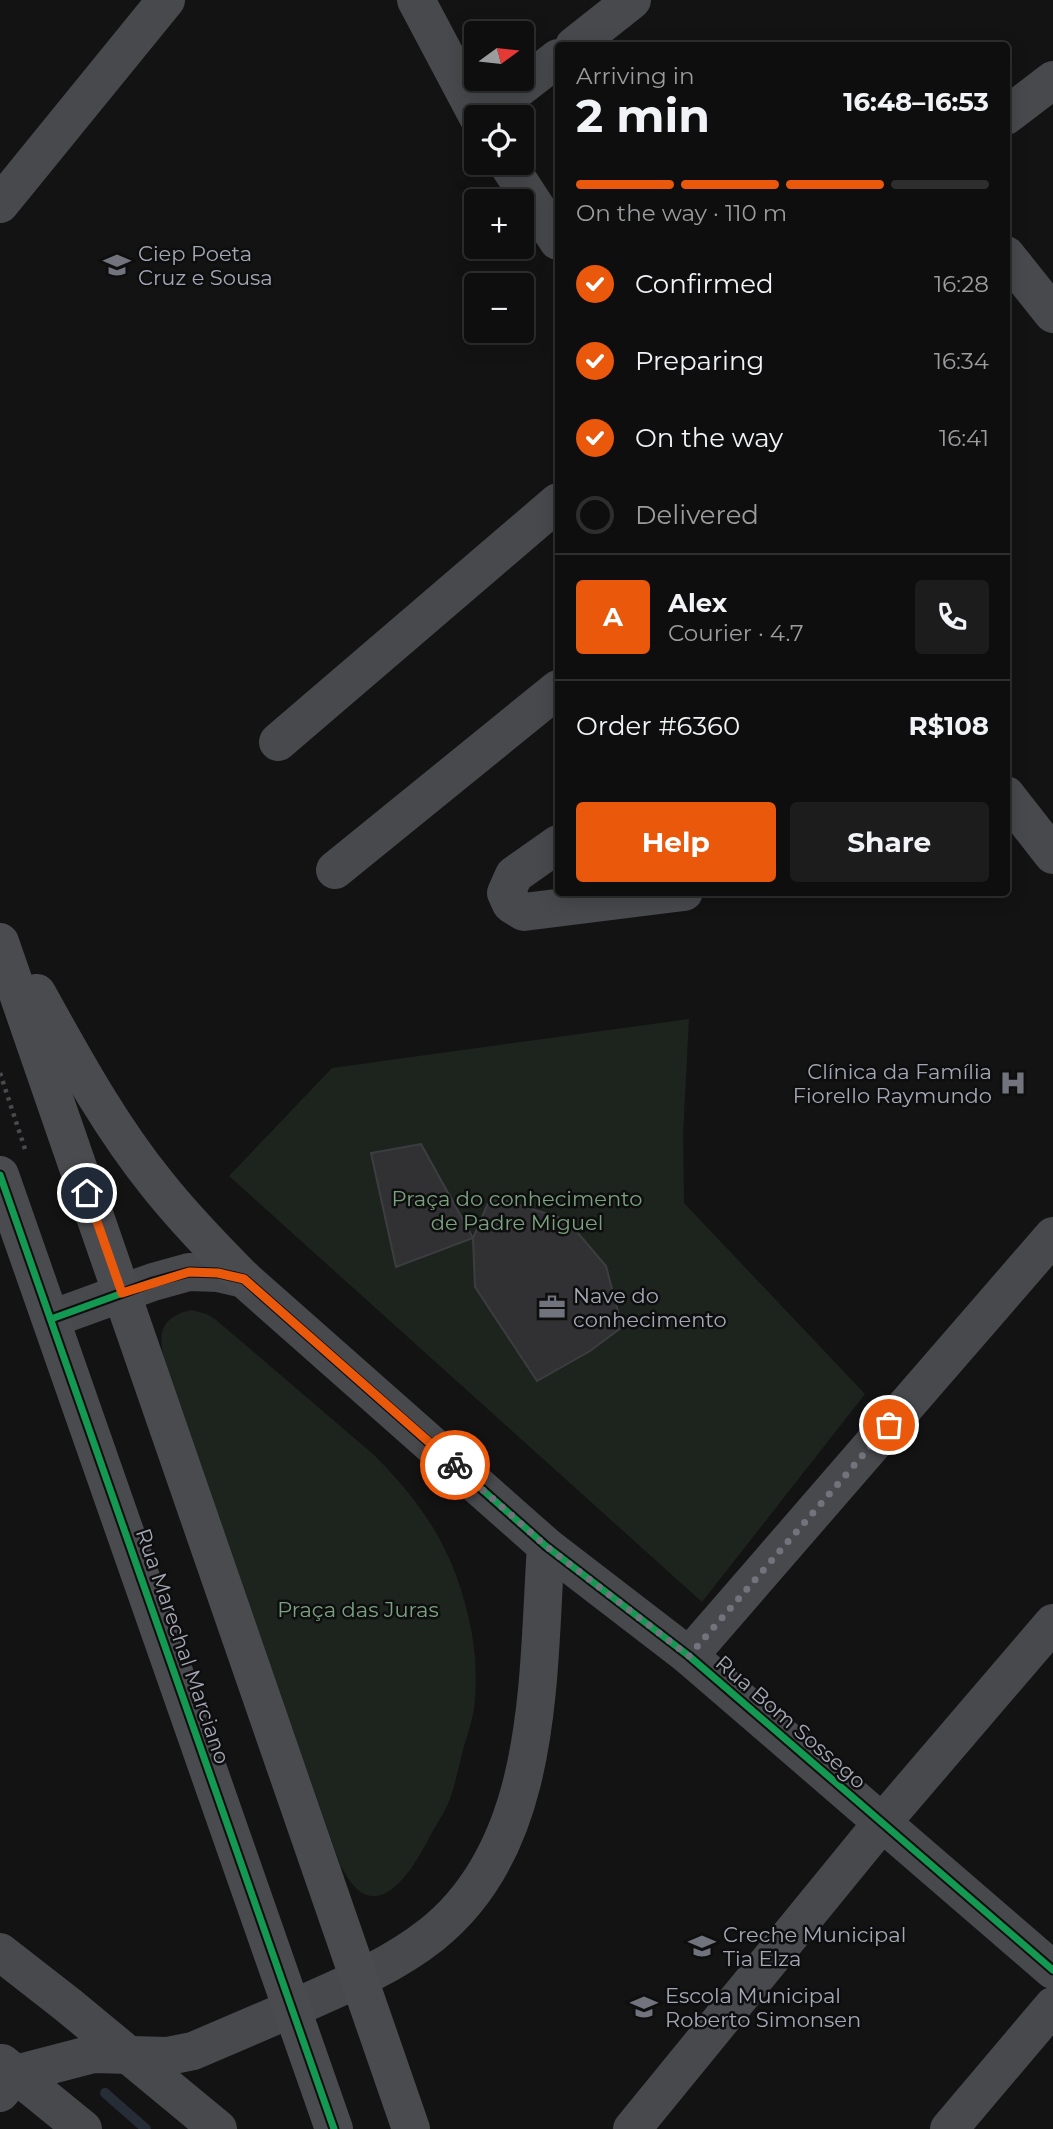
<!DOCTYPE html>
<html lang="en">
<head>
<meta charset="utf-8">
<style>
  body { margin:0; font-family:Montserrat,sans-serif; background:#1c1c1d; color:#f1f3f6; height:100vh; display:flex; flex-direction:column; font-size:26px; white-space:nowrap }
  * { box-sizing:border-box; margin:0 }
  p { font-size:23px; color:#9b9c9e }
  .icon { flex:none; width:38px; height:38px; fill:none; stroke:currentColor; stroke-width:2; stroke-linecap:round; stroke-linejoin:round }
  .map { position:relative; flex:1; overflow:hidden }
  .details { position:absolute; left:555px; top:42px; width:455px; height:854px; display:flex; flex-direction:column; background:#0e0e0f; border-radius:7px; box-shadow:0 4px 18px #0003,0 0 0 2px #2e2e2f }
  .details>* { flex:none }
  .needle { width:46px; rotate:75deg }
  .controls { position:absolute; left:464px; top:21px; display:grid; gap:14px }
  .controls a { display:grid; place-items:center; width:70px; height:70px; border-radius:7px; background:#0e0e0f; box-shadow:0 4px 18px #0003,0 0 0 2px #2e2e2f; font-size:35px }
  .pin { position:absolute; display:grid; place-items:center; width:60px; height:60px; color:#fff; margin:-30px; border:4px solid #fff; border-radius:50%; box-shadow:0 2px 7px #0007 }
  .courier { position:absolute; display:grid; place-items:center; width:70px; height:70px; margin:-35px; border:5px solid #ea580c; border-radius:50%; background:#fff; color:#222; box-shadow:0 2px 9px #0007 }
  .summary em { font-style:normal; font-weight:700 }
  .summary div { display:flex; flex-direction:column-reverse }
  .summary { display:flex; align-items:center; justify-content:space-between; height:119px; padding:0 21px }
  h1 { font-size:46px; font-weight:700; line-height:52px }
  .bar { display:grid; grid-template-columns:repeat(4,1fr); gap:10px 7px; align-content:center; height:84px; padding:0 21px }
  .bar i { height:9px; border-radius:5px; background:#2e2e2f }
  .bar .selected { background:#ea580c }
  .bar p { grid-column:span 4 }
  .line { display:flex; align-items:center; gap:18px; padding:0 21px; border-top:2px solid #2e2e2f }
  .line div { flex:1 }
  .round { display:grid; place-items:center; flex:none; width:74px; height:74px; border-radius:7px; background:#1c1c1d }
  ol { padding:0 21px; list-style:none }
  li { display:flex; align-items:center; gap:21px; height:77px }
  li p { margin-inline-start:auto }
  li .icon { padding:7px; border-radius:50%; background:#ea580c; color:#fff; stroke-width:4 }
  li:last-child { color:#9b9c9e }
  li i { width:38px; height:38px; border:4px solid #2e2e2f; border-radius:50% }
  .cta { display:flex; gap:14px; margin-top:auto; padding:14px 21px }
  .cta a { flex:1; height:80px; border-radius:7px; background:#ea580c; color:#fff; font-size:28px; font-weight:700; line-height:80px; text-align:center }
  .cta a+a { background:#1c1c1d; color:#f1f3f6 }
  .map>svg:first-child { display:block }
  .green { fill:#1d241e }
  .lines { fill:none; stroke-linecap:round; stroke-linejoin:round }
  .stream { stroke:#272d36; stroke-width:10 }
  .building { fill:#313133; stroke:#3c3d40; stroke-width:2 }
  .path { stroke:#494a4f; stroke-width:4.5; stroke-dasharray:3.5 5; stroke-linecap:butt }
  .minor { stroke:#48494d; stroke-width:38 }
  .major { stroke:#4a4b4f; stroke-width:38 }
  .cycleway-casing { stroke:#0e0e0f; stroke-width:11 }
  .cycleway { stroke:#139951; stroke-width:7 }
  .done { stroke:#71747d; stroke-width:7; stroke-dasharray:0 12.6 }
  .route { stroke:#ea580c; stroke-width:9 }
  .labels { text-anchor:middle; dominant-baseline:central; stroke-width:5; stroke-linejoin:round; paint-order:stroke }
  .poi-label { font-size:21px; fill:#a4a8b6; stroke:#0e0e0f; text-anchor:start }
  .park-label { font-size:21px; fill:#7aa27f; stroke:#0e0e0f }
  .street-label { font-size:21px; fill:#a4a8b6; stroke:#0e0e0f }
</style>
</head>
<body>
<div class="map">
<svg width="1053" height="2129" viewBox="0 0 1053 2129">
  <rect width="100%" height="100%" fill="#131314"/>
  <g class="green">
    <path d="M689,1019l-6,115 1,69 181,191 -163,208 -473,-426 103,-108z"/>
    <path d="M192,1310l14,4 9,5 159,136c54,54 84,103 98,179 4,24 5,50 2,75 -2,13 -7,27 -11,41 -4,15 -7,31 -12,46 -4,12 -11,23 -17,33 -12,22 -44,89 -77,60 -7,-6 -11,-15 -16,-22l-171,-486c-8,-32 -22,-62 22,-71z"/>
  </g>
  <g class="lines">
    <path class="stream" d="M105,2093l41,36"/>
  </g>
  <g class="building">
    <path d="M421,1144l52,94 -77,29 -25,-114z"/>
    <path d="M491,1196l76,24 39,46 16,61 -32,24 -53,30 -62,-94 -2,-49z"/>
  </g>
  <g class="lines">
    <path class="path" d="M0,1073l25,76"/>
    <g class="minor">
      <path d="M416,0l62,117"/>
      <path d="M574,46l58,-46"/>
      <path d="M1006,116l47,-36"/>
      <path d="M482,117l76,-59"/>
      <path d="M507,163l51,78"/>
      <path d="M0,204l166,-204"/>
      <path d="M1006,255l47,59"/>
      <path d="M278,742l280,-240"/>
      <path d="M1006,795l47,60"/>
      <path d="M558,844l-44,31 -8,18 5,11 13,8 160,-20"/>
      <path d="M335,870l223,-181"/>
      <path d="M51,1319l102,-37 36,-10 29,1 26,6 302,267 143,110 364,314"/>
      <path d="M689,1656l364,-420"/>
      <path d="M0,1952l68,53 150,124"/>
      <path d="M2,2063l81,66"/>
      <path d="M0,2093l16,-19 77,-20 75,2 25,-5c37,-16 75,-32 112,-48 43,-19 88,-38 126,-68 114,-90 106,-259 115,-389"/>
      <path d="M632,2129l249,-305 172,-201"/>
      <path d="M949,2129l104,-123"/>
    </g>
    <g class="major">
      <path d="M0,942l411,1187"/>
      <path d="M37,993c36,65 73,133 120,191 27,34 57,65 87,95"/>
      <path d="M0,1175l334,954"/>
    </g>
    <defs>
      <g id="cycleway">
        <path d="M0,1175l334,954"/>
        <path d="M51,1319l102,-37 36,-10 29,1 26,6 302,267 143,110 364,314"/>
      </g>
    </defs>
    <use href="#cycleway" class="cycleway-casing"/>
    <use href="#cycleway" class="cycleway"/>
  </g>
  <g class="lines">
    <path class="done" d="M455,1465l91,81 143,110 200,-231"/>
    <path class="route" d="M87,1193l35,100 67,-21 29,1 26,6 211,186"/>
  </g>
  <defs>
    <symbol id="school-bare" viewBox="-9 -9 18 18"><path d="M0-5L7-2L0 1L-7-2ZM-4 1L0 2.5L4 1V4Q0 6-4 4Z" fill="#71747d" stroke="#0e0e0f" stroke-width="2.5" paint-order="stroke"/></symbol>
    <symbol id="hospital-bare" viewBox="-9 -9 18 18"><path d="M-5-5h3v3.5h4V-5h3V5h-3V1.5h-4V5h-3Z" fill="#71747d" stroke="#0e0e0f" stroke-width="2.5" paint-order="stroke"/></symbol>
    <symbol id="office-bare" viewBox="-9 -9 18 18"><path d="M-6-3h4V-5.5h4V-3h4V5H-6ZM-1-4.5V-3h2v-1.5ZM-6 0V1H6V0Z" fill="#71747d" stroke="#0e0e0f" stroke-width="2.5" paint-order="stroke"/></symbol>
  </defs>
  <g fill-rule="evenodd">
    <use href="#school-bare" x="98" y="246" width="38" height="38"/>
    <use href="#hospital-bare" x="994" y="1064" width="38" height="38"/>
    <use href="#office-bare" x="533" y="1288" width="38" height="38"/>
    <use href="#school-bare" x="683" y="1927" width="38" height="38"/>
    <use href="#school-bare" x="625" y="1988" width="38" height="38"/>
  </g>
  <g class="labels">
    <g class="poi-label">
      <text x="138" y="253">Ciep Poeta<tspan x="138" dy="24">Cruz e Sousa</tspan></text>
      <text x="992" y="1071" text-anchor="end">Clínica da Família<tspan x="992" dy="24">Fiorello Raymundo</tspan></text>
      <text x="573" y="1295">Nave do<tspan x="573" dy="24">conhecimento</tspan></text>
      <text x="723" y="1934">Creche Municipal<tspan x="723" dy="24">Tia Elza</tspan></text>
      <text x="665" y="1995">Escola Municipal<tspan x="665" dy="24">Roberto Simonsen</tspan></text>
    </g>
    <g class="park-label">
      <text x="517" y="1198">Praça do conhecimento<tspan x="517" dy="24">de Padre Miguel</tspan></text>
      <text x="358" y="1609">Praça das Juras</text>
    </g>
    <g class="street-label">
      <text transform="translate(183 1646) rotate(71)">Rua Marechal Marciano</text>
      <text transform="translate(791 1722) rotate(41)">Rua Bom Sossego</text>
    </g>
  </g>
</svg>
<div class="controls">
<a><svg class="needle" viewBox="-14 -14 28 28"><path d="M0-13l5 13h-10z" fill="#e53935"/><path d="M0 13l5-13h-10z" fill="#9b9c9e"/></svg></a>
<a><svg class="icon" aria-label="locate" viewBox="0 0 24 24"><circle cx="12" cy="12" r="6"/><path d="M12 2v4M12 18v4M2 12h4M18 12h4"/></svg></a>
<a>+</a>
<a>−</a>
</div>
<div class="pin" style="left:889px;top:1425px;background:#ea580c"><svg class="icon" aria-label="bag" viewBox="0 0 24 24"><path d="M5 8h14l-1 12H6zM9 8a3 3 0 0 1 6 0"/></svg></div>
<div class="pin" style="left:87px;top:1193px;background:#1f2937"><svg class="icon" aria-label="home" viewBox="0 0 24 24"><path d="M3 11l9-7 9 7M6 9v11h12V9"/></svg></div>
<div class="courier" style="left:455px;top:1465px"><svg class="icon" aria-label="bike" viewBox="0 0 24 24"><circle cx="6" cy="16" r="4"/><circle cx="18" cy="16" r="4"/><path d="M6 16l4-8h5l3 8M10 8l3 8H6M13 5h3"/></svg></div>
<section class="details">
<div class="summary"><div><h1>2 min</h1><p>Arriving in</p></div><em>16:48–16:53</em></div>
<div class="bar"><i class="selected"></i><i class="selected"></i><i class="selected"></i><i></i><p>On the way · 110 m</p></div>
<ol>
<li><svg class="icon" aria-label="check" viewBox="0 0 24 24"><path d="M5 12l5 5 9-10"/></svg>Confirmed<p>16:28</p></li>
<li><svg class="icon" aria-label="check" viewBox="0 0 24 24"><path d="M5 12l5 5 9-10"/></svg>Preparing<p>16:34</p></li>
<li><svg class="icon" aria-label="check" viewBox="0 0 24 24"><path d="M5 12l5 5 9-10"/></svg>On the way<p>16:41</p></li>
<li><i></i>Delivered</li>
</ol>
<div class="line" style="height:126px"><b class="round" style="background:#ea580c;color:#fff">A</b><div><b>Alex</b><p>Courier · 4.7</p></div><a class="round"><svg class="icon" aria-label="phone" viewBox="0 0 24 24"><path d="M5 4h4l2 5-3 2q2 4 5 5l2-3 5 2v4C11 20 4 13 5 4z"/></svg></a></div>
<div class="line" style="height:91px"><div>Order #6360</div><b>R$108</b></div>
<div class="cta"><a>Help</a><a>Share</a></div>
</section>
</div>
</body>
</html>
